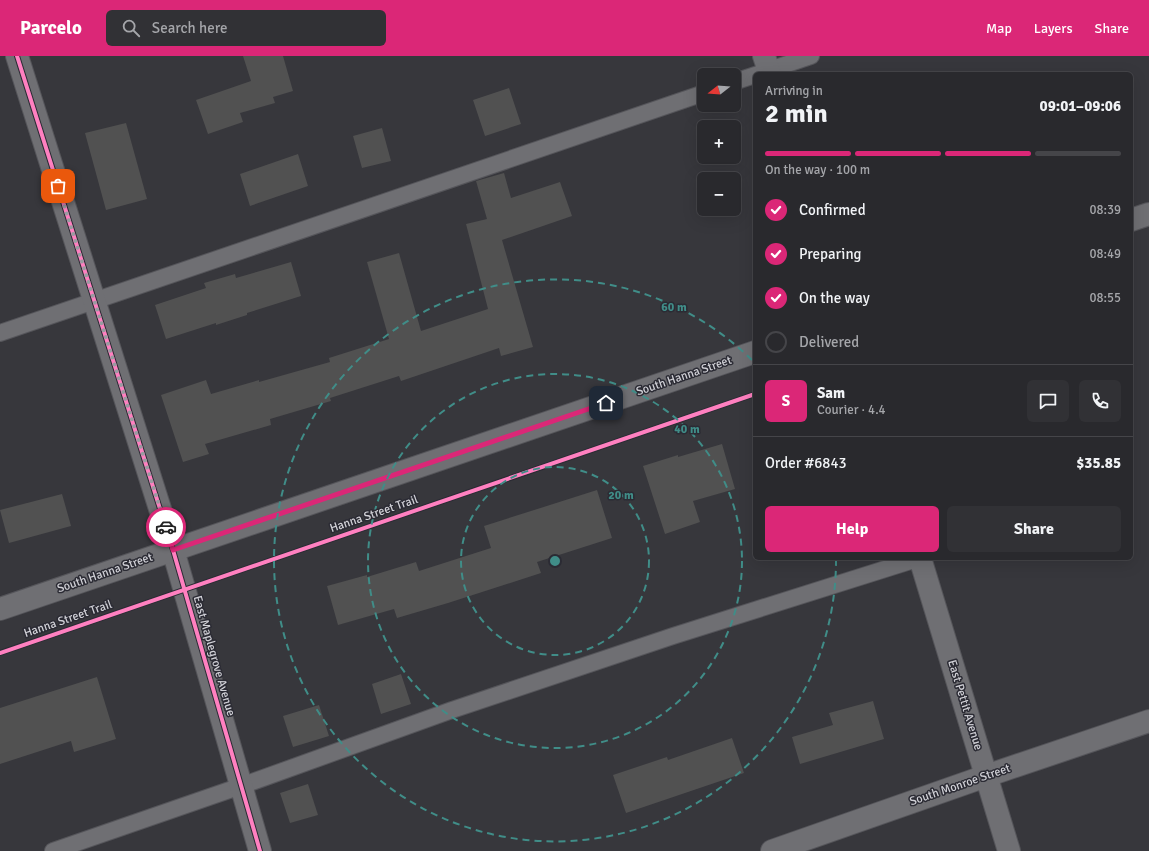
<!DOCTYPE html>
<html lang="en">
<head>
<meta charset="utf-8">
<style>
  body { margin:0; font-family:Signika,sans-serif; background:#313135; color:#f1f3f6; height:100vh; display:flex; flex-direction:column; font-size:15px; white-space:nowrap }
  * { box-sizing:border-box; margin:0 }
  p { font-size:13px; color:#a5a6aa }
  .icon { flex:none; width:22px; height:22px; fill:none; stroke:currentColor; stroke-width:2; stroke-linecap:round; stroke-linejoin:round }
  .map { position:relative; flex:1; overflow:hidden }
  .details { position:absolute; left:753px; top:16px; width:380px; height:488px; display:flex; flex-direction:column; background:#29292d; border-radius:6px; box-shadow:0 4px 16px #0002,0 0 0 1px #454549 }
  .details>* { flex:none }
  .needle { width:26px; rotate:253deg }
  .buttons { position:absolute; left:697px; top:12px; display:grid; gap:8px }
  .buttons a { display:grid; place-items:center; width:44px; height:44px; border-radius:6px; background:#29292d; box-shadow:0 4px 16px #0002,0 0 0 1px #454549; font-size:20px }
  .pin { position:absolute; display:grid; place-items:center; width:34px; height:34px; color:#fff; margin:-17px; border-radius:8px; box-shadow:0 2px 6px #0006 }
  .courier { position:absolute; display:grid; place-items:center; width:40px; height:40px; margin:-20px; border:3px solid #db2777; border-radius:50%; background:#fff; color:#222; box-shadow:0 1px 5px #0007 }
  .overview em { font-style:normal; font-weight:800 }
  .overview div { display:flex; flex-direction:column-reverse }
  .overview { display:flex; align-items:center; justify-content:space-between; height:68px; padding:0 12px }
  h1 { font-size:26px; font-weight:800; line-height:30px }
  .bar { display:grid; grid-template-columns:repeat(4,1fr); gap:6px 4px; align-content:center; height:48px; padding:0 12px }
  .bar i { height:5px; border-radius:3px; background:#454549 }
  .bar .current { background:#db2777 }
  .bar p { grid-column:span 4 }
  .line { display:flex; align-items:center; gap:10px; padding:0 12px; border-top:1px solid #454549 }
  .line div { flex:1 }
  .round { display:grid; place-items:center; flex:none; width:42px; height:42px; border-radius:6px; background:#313135 }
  ol { padding:0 12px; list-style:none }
  li { display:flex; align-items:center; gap:12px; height:44px }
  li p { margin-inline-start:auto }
  li .icon { padding:4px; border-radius:50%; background:#db2777; color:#fff; stroke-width:4 }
  li:last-child { color:#a5a6aa }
  li i { width:22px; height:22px; border:2px solid #454549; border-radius:50% }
  .action { display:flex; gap:8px; margin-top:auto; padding:8px 12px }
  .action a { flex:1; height:46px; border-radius:6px; background:#db2777; color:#fff; font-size:16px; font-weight:800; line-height:46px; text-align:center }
  .action a+a { background:#313135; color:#f1f3f6 }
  header { display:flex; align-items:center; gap:24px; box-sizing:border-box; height:56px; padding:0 20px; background:#db2777; color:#fff }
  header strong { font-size:19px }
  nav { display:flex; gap:22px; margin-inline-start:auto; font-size:14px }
  .search { width:280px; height:36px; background:#313135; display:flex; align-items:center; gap:10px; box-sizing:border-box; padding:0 14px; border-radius:6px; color:#a5a6aa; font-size:15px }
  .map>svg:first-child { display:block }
  .building { fill:#515151 }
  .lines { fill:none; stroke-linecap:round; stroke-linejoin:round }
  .service-casing { stroke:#55555a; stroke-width:18 }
  .minor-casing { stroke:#55555a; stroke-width:24 }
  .tertiary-casing { stroke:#55555a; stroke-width:24 }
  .service { stroke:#6f6f73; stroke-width:16 }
  .minor { stroke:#6f6f73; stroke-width:22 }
  .tertiary { stroke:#6f6f73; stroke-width:22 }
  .cycleway-casing { stroke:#2b2b34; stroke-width:6 }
  .cycleway { stroke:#ff80c0; stroke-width:4 }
  .done { stroke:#9b9ba1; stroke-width:4; stroke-dasharray:0 7.2 }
  .route { stroke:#db2777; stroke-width:5 }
  .ring { fill:none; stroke:#408d88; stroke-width:2; stroke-dasharray:7 5 }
  .labels { text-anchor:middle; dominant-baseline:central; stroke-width:3; stroke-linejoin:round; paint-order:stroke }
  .street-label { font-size:12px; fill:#d1d1d7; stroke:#2b2b34 }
  .centre { fill:#408d88; stroke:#2b2b34; stroke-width:2 }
  .ring-label { font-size:12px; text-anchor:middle; font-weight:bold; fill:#408d88; stroke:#2b2b34; stroke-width:3; stroke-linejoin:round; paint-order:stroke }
</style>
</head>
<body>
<header>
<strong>Parcelo</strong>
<div class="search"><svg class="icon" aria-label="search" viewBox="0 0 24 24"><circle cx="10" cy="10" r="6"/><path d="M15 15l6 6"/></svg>Search here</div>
<nav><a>Map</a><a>Layers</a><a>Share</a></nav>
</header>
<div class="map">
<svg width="1149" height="795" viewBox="0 0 1149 795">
  <rect width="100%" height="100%" fill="#37373c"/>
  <g class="building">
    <path d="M243,0h40l10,35 -20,6 2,6 -35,10 3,9 -35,12 -12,-34 55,-19z"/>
    <path d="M509,32l12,36 -36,12 -12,-36z"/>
    <path d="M126,67l21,76 -41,11 -21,-77z"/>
    <path d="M382,72l9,33 -29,7 -9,-32z"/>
    <path d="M298,98l10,32 -58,20 -10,-32z"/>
    <path d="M504,117l7,25 49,-16 12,34 -70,24 31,107 -32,9 -2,-8 -98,33 -2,-5 -69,22 1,3 -61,18 1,6 -66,19 4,10 -26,8 -22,-67 45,-15 5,14 48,-14v2l71,-20 -1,-4 60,-19 -22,-77 32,-9 22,78 67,-22 -22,-85 21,-5 -11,-38z"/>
    <path d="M291,206l10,34 -54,17v2l-31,10v-2l-50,16 -11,-34 51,-17 -2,-5 31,-9 1,4z"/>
    <path d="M722,388l13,45 -42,12 7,21 -35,12 -22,-68 35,-11v2z"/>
    <path d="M597,434l15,48 -75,24 4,11 -93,30 -51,15 -3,-9 -56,16 -11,-39 40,-11v2l49,-15 3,9 72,-23 -7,-22z"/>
    <path d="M62,438l9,32 -62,17 -9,-33z"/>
    <path d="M401,618l10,30 -30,10 -9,-30z"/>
    <path d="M97,621l19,62 -42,13 -3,-11 -71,23v-56z"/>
    <path d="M873,645l11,38 -84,25 -8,-27 41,-12 -4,-12z"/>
    <path d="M319,649l10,31 -36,11 -10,-31z"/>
    <path d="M732,682l12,35 -118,40 -13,-38 54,-18 1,3z"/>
    <path d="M308,728l10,31 -28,8 -10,-30z"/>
  </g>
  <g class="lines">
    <defs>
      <g id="service">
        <path d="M758,18l53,-18"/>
        <path d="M734,26l21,-7"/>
        <path d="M0,277l704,-240"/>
        <path d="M53,795l188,-65 211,-76 221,-74 247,-78"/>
      </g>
      <g id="minor">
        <path d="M17,0l156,494 87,301"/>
        <path d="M1131,164l18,-6"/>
        <path d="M0,553l755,-257"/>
        <path d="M772,795l214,-75 163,-55"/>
      </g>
      <g id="tertiary">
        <path d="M764,0l6,18"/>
        <path d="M920,502l89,293"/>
      </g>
    </defs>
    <use href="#service" class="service-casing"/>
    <use href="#minor" class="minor-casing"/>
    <use href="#tertiary" class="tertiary-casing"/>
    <use href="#service" class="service"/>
    <use href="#minor" class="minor"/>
    <use href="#tertiary" class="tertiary"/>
    <defs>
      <g id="cycleway">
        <path d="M17,0l156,494 87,301"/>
        <path d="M0,597l755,-259"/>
      </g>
    </defs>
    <use href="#cycleway" class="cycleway-casing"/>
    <use href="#cycleway" class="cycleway"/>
  </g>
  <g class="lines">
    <path class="done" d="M58,130l108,341"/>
    <path class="route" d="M166,471l7,23 433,-147"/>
  </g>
  <g class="ring">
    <circle cx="555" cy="505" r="94"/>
    <circle cx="555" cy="505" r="187"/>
    <path d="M836 503A281 281 0 1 1 754 306"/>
  </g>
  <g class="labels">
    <g class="street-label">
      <text transform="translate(684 320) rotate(-19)">South Hanna Street</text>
      <text transform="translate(374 458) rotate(-19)">Hanna Street Trail</text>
      <text transform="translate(105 517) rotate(-19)">South Hanna Street</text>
      <text transform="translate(68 563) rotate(-19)">Hanna Street Trail</text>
      <text transform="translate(214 600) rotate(74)">East Maplegrove Avenue</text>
      <text transform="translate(965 649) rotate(73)">East Pettit Avenue</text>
      <text transform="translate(960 729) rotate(-19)">South Monroe Street</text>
    </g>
  </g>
  <circle cx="555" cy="505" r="6" class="centre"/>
  <g class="ring-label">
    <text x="674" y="255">60 m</text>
    <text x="687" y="377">40 m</text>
    <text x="621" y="443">20 m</text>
  </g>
</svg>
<div class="buttons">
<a><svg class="needle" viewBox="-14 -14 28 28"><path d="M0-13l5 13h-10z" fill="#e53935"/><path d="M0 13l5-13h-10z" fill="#a5a6aa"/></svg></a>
<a>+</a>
<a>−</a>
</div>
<div class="pin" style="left:58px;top:130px;background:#ea580c"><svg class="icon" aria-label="bag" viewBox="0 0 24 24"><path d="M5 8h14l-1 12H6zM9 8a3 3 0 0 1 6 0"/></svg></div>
<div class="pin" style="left:606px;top:347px;background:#1f2937"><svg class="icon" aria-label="home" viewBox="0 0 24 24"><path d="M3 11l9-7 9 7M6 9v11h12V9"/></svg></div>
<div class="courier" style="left:166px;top:471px"><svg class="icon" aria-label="car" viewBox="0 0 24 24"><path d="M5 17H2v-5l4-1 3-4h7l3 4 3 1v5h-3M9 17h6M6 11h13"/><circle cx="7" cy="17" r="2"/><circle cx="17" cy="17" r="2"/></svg></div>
<section class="details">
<div class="overview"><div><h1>2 min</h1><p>Arriving in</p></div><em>09:01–09:06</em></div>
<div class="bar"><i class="current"></i><i class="current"></i><i class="current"></i><i></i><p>On the way · 100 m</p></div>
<ol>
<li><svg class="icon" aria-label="check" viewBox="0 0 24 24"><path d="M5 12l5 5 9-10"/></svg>Confirmed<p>08:39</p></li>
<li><svg class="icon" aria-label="check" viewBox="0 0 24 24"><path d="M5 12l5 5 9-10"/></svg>Preparing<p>08:49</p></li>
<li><svg class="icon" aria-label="check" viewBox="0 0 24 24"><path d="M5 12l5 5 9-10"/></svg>On the way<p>08:55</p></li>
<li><i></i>Delivered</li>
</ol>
<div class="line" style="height:72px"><b class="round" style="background:#db2777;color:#fff">S</b><div><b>Sam</b><p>Courier · 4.4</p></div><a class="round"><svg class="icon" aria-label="chat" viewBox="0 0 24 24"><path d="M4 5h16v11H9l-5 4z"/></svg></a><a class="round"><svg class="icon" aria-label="phone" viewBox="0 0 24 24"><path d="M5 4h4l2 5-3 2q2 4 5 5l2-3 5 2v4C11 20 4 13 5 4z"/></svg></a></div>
<div class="line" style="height:52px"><div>Order #6843</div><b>$35.85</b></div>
<div class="action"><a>Help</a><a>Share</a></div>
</section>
</div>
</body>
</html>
